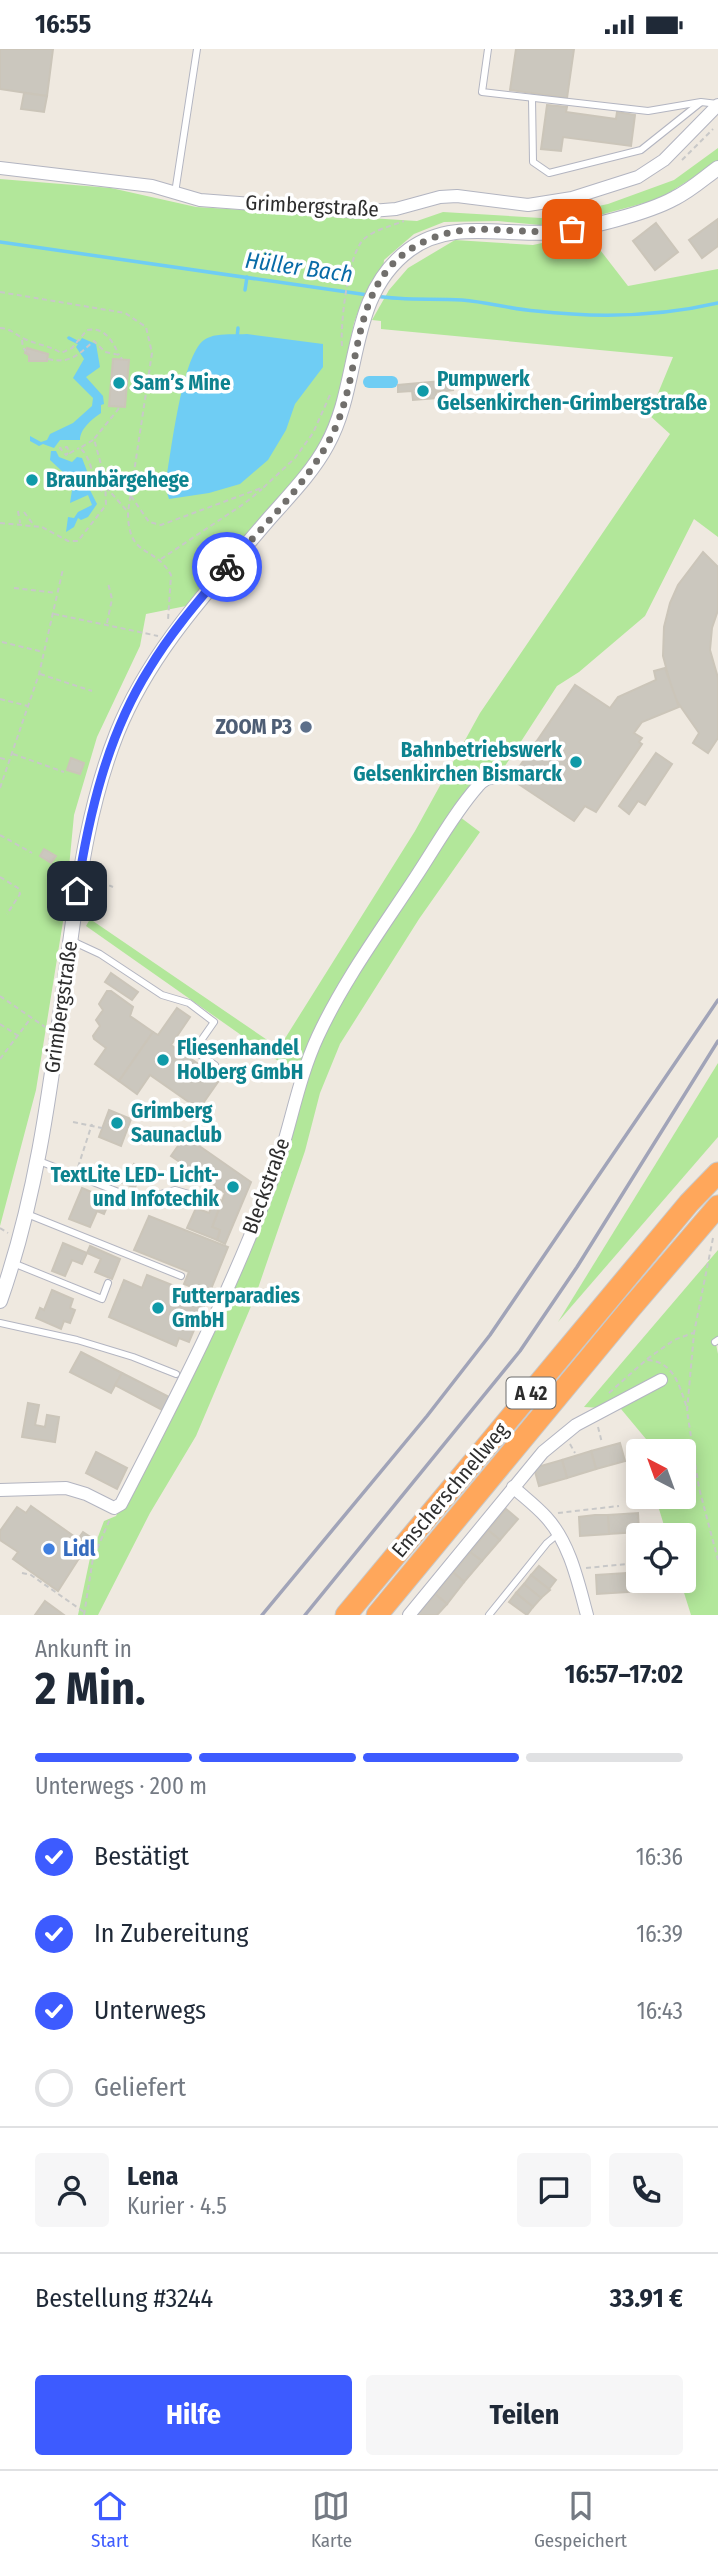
<!DOCTYPE html>
<html lang="de">
<head>
<meta charset="utf-8">
<style>
  body { margin:0; font-family:"Fira Sans Condensed",sans-serif; background:#f6f6f7; color:#1f2937; height:100vh; display:flex; flex-direction:column; font-size:26px; white-space:nowrap }
  * { box-sizing:border-box; margin:0 }
  p { font-size:23px; color:#747a83 }
  .icon { flex:none; width:38px; height:38px; fill:none; stroke:currentColor; stroke-width:2; stroke-linecap:round; stroke-linejoin:round }
  .map { position:relative; height:1566px; overflow:hidden }
  .drawer { display:flex; flex-direction:column; background:#fff; flex:1 }
  .drawer>* { flex:none }
  .needle { width:46px; rotate:319deg }
  .controls { position:absolute; left:626px; top:1390px; display:grid; gap:14px }
  .controls a { display:grid; place-items:center; width:70px; height:70px; border-radius:7px; background:#fff; box-shadow:0 4px 18px #0003; font-size:35px }
  .pin { position:absolute; display:grid; place-items:center; width:60px; height:60px; color:#fff; margin:-30px; border-radius:14px; box-shadow:0 4px 10px #0006 }
  .courier { position:absolute; display:grid; place-items:center; width:70px; height:70px; margin:-35px; border:5px solid #3d5bff; border-radius:50%; background:#fff; color:#222; box-shadow:0 2px 9px #0007 }
  .summary em { font-style:normal; font-weight:700 }
  .summary div { display:flex; flex-direction:column-reverse }
  .summary { display:flex; align-items:center; justify-content:space-between; height:119px; padding:0 35px }
  h1 { font-size:46px; font-weight:700; line-height:52px }
  .bar { display:grid; grid-template-columns:repeat(4,1fr); gap:10px 7px; align-content:center; height:84px; padding:0 35px }
  .bar i { height:9px; border-radius:5px; background:#e0e1e3 }
  .bar .selected { background:#3d5bff }
  .bar p { grid-column:span 4 }
  .line { display:flex; align-items:center; gap:18px; padding:0 35px; border-top:2px solid #e0e1e3 }
  .line div { flex:1 }
  .round { display:grid; place-items:center; flex:none; width:74px; height:74px; border-radius:7px; background:#f6f6f7 }
  ol { padding:0 35px; list-style:none }
  li { display:flex; align-items:center; gap:21px; height:77px }
  li p { margin-inline-start:auto }
  li .icon { padding:7px; border-radius:50%; background:#3d5bff; color:#fff; stroke-width:4 }
  li:last-child { color:#747a83 }
  li i { width:38px; height:38px; border:4px solid #e0e1e3; border-radius:50% }
  .action { display:flex; gap:14px; margin-top:auto; padding:14px 35px }
  .action a { flex:1; height:80px; border-radius:7px; background:#3d5bff; color:#fff; font-size:28px; font-weight:700; line-height:80px; text-align:center }
  .action a+a { background:#f6f6f7; color:#1f2937 }
  .status { display:flex; justify-content:space-between; align-items:center; height:49px; padding:0 35px; background:#fff; direction:ltr }
  .status svg { height:19px; fill:currentColor }
  .menu { display:flex; justify-content:space-around; align-items:center; height:98px; border-top:2px solid #e0e1e3; background:#fff; font-size:19px; color:#747a83 }
  .menu a { display:grid; justify-items:center; gap:4px }
  .menu .selected { color:#3d5bff }
  .map>svg:first-child { display:block }
  .green { fill:#b2e79a }
  .water { fill:#6fcdf4 }
  .lines { fill:none; stroke-linecap:round; stroke-linejoin:round }
  .stream { stroke:#6fcdf4; stroke-width:3.5 }
  .canal { stroke:#6fcdf4; stroke-width:12 }
  .building { fill:#cbc7be; stroke:#cbc5b9; stroke-width:2 }
  .service-casing { stroke:#b3b5c1; stroke-width:8 }
  .minor-casing { stroke:#b3b5c1; stroke-width:14 }
  .tertiary-casing { stroke:#b3b5c1; stroke-width:16 }
  .motorway-casing { stroke:#c8c8c8; stroke-width:23 }
  .path { stroke:#c8c8c8; stroke-width:2; stroke-dasharray:5 3.5; stroke-linecap:butt }
  .service { stroke:#fff; stroke-width:6 }
  .minor { stroke:#fff; stroke-width:12 }
  .tertiary { stroke:#fff; stroke-width:14 }
  .motorway { stroke:#ffa75b; stroke-width:21 }
  .rail { stroke:#a1a4b8; stroke-width:3.5 }
  .done { stroke:#716f6c; stroke-width:7; stroke-dasharray:0 12.6 }
  .route { stroke:#3d5bff; stroke-width:9 }
  .culture-dot { fill:#0f9aa8; stroke:#fff; stroke-width:2.5 }
  .service-dot { fill:#5c6f8a; stroke:#fff; stroke-width:2.5 }
  .shop-dot { fill:#3f7fe0; stroke:#fff; stroke-width:2.5 }
  .labels { text-anchor:middle; dominant-baseline:central; stroke-width:7; stroke-linejoin:round; paint-order:stroke }
  .shield { fill:#fff; stroke:#6c6c6c; stroke-width:2 }
  .shield-label { font-size:19px; font-weight:bold; fill:#2d2d2d }
  .street-label { font-size:21px; fill:#2d2d2d; stroke:#fff }
  .culture-label { font-size:21px; font-weight:bold; fill:#0d838f; stroke:#fff; text-anchor:start }
  .service-label { font-size:21px; font-weight:bold; fill:#4e5e75; stroke:#fff; text-anchor:end }
  .shop-label { font-size:21px; font-weight:bold; fill:#366cbe; stroke:#fff; text-anchor:start }
  .water-label { font-size:23px; font-style:italic; fill:#086ba7; stroke:#fff }
</style>
</head>
<body>
<div class="status"><b>16:55</b><svg viewBox="0 0 49 12"><path d="M0 12V9h3v3zM5 12V6h3v6zM10 12V3h3v9zM15 12V0h3v12zM26 1h20v11H26zM47 4h2v5h-2z"/></svg></div>
<div class="map">
<svg width="718" height="1566" viewBox="0 0 718 1566">
  <rect width="100%" height="100%" fill="#efe9e0"/>
  <g class="green">
    <path d="M718,99v14l-59,37 -59,16 -60,10 -42,-4 -54,1 -30,12 -30,26 -1,9 -21,32 -8,22 -17,86 -22,47 -129,150 -40,8 -6,32 -43,91 -23,78 -9,94 -29,181 -36,136v-1047l111,9 85,19 221,14 26,-9 98,6 67,-14 66,-24z"/>
    <path d="M587,184l41,53 90,-17v268l-24,-18 -49,97 -66,56 -22,14 -52,80 -17,13 -28,38 20,15 -61,87 -79,125 -20,49 -15,58 -50,146 -59,139 -46,77 -52,102h-20l12,-57 14,-37 12,-5 159,-338 23,-103 -212,-149 4,-7 189,129 136,-217 65,-118 190,-279 -21,-19 24,-58 -292,-28v-8l-9,-1 17,-30 19,-22 47,-28 78,5z"/>
    <path d="M718,1014v74l-160,185z"/>
    <path d="M718,1201v91l-2,3 2,10v261h-27l-11,-35h4v-45h-17l-12,-39h29v-45h-37l-1,-12 -25,-30 -37,-2z"/>
  </g>
  <g class="water">
    <path d="M247,285l76,10v23l-28,37 -9,26 -18,30 -28,24 -31,9 -40,6 -4,-13c6,-30 16,-129 39,-146 11,-8 30,-5 43,-6z"/>
    <path d="M82,289l14,6 4,23 -14,10 17,19 1,8 -3,1v8c-9,6 -21,16 -21,27h-20l-6,8 -11,-4 -4,2 -9,-5v-5l11,6 6,-2 3,-6 23,-11 19,-17 1,-8 -20,-20 11,-19 -8,-12z"/>
    <path d="M51,402h5l3,6 13,5 5,-5 5,1 5,13 -1,11 11,22 -9,13 -7,3 -3,-2 -4,9 -8,5 2,-15 6,1 4,-6 14,-7 -4,-10 -18,8 2,-13 -7,-16 -15,-14z"/>
  </g>
  <g class="lines">
    <g class="stream">
      <path d="M0,193l368,53"/>
      <path d="M245,241l2,-13"/>
      <path d="M376,247c29,5 57,2 86,4 25,2 49,9 74,11 62,7 122,6 182,-8"/>
      <path d="M69,289l10,5"/>
      <path d="M237,290l1,-11"/>
    </g>
    <path class="canal" d="M369,333h23"/>
  </g>
  <g class="building">
    <path d="M0,0h53l-6,47 -47,-7z"/>
    <path d="M516,0h58l-7,49 -57,-8z"/>
    <path d="M24,44l23,3 -3,16 -23,-3z"/>
    <path d="M547,56l20,2 -1,5 50,7 1,-7 18,3 -4,31 -68,-9 -2,14 -20,-2z"/>
    <path d="M718,170v27l-16,12 -13,-18z"/>
    <path d="M656,174l22,29 -23,18 -22,-29z"/>
    <path d="M27,299l21,6 -1,7h-18v-6l-4,-2z"/>
    <path d="M113,310l16,1 -4,47 -16,-1z"/>
    <path d="M452,331l1,10 -17,2 1,6 -24,2 -1,-9 -14,1v-7z"/>
    <path d="M703,503l15,15v43l-6,18 -2,22 8,28v60l-10,15 -15,-10 6,-10 -25,-36 -11,-41 1,-29 6,-24 8,-18z"/>
    <path d="M665,619l14,39 -37,15 -8,11 8,5 -3,4 3,2 -46,68 -11,-6 -11,15 -63,-42 64,-94 35,23 8,-11 38,-17 -2,-9z"/>
    <path d="M656,704l16,11 -27,41 -7,-4 -9,13 -10,-8z"/>
    <path d="M71,709l13,5 -4,11 -13,-4z"/>
    <path d="M44,800l12,7 -5,7 -11,-7z"/>
    <path d="M111,924l27,19 -6,8 -27,-18z"/>
    <path d="M107,942h4l22,16 -3,9 23,16 -34,49 -24,-17 11,-16 -12,-9 -1,-3 7,-10 -4,-6 7,-10 -4,-6z"/>
    <path d="M177,959l13,9 -19,28 49,34 -21,30 -49,-34 -13,19 -18,-13 34,-49 5,3z"/>
    <path d="M109,1061l22,9 -10,27 -22,-9z"/>
    <path d="M185,1087l66,46 -26,62 -8,-4 3,-10 -8,-3 13,-34 -54,-37z"/>
    <path d="M134,1115l8,4 -7,20 -10,-4z"/>
    <path d="M115,1120l14,6 -4,9 -15,-6z"/>
    <path d="M82,1139l28,12 -6,14 -7,-3 -7,16 -21,-8z"/>
    <path d="M215,1149l7,3 -10,26 8,3 -3,10 -30,-12 9,-20 13,5z"/>
    <path d="M149,1167l79,31 -19,47 -25,-10 5,-12 -55,-22z"/>
    <path d="M63,1194l24,10 -5,11 -10,-4 -7,16 -13,-5z"/>
    <path d="M90,1197l30,13 -8,20 -17,-7 6,-13 -14,-6z"/>
    <path d="M147,1226l60,24 -18,43 -10,-4 -3,8 -67,-29 15,-37 18,8z"/>
    <path d="M52,1241l21,9 -3,9 5,2 -5,13 -6,-2 -3,8 -25,-11 4,-10 4,2z"/>
    <path d="M81,1303l41,21 -11,20 -41,-21z"/>
    <path d="M122,1324l49,25 -7,13 -49,-26z"/>
    <path d="M28,1354l11,2 -4,20 10,2 2,-12 12,2 -4,25 -33,-5z"/>
    <path d="M620,1394l5,18 -29,8 -5,-18z"/>
    <path d="M591,1402l5,18 -29,9 -5,-18z"/>
    <path d="M96,1403l31,16 -10,21 -31,-16z"/>
    <path d="M562,1411l5,18 -28,8 -5,-18z"/>
    <path d="M31,1457l47,33 5,-7 9,6 -34,53 -45,-32 5,-7 -18,-12v-9l17,-24 9,6z"/>
    <path d="M506,1460l12,10 -18,21 -12,-10z"/>
    <path d="M638,1464l1,19 -30,2 -1,-19z"/>
    <path d="M595,1466h13l1,19 -29,2 -1,-19z"/>
    <path d="M488,1481l12,10 -18,21 -12,-9z"/>
    <path d="M470,1503l12,9 -18,21 -11,-10z"/>
    <path d="M539,1517l17,14 -7,9 -18,-14z"/>
    <path d="M638,1522h1v9h17l1,10 -30,2 -1,-19z"/>
    <path d="M453,1523l11,10 -17,22 -12,-10z"/>
    <path d="M626,1524l1,19 -30,2 -1,-19z"/>
    <path d="M531,1526l19,15 -9,8 -17,-14z"/>
    <path d="M524,1535l17,14 -8,9 -17,-14z"/>
    <path d="M516,1544l17,14 -6,8 -18,-13z"/>
    <path d="M435,1545l12,10 -10,11h-20z"/>
    <path d="M45,1552l19,14h-29z"/>
  </g>
  <g class="lines">
    <defs>
      <g id="service">
        <path d="M488,0l-6,43 166,19 53,-9 17,2"/>
        <path d="M532,49l1,64 16,11 92,-23 59,-47"/>
        <path d="M175,144l22,-144"/>
        <path d="M72,892l28,13 62,41 27,8 25,19 -14,20 -1,12 16,11"/>
        <path d="M39,1112l100,39 36,-10 24,7"/>
        <path d="M27,1165l154,62"/>
        <path d="M13,1214l89,36 6,-16"/>
        <path d="M0,1274l77,17 56,17 43,17"/>
        <path d="M715,1293l3,-2"/>
        <path d="M489,1566l58,-72 11,-9"/>
      </g>
      <g id="minor">
        <path d="M0,119l152,18 48,14 159,12 37,-3 44,-12 17,-1 71,9 44,-7 66,-21 26,-17 54,-55"/>
        <path d="M513,1438c11,10 23,19 33,30 24,26 32,65 41,98"/>
        <path d="M0,1441l66,-2 20,6 28,14 7,-4c55,-106 111,-214 152,-327 17,-46 24,-96 45,-141 26,-56 63,-106 97,-158 20,-30 39,-65 63,-92 5,-6 10,-9 18,-9"/>
        <path d="M409,1566l134,-163 33,-27 85,-45"/>
      </g>
      <path id="tertiary" d="M0,1252c41,-116 53,-237 70,-358 10,-72 20,-142 47,-210 33,-82 94,-146 150,-212 21,-24 45,-48 60,-76 35,-63 19,-148 82,-195 43,-32 95,-13 145,-18 31,-3 94,-19 121,-34 16,-8 29,-20 43,-30"/>
      <g id="motorway">
        <path d="M346,1566l343,-412 29,-30"/>
        <path d="M377,1566l253,-306 88,-103"/>
      </g>
    </defs>
    <use href="#service" class="service-casing"/>
    <use href="#minor" class="minor-casing"/>
    <use href="#tertiary" class="tertiary-casing"/>
    <use href="#motorway" class="motorway-casing"/>
    <g class="path">
      <path d="M682,111l31,-31"/>
      <path d="M0,243l125,21 21,14 6,26 -24,159c0,47 26,32 43,63l-3,45"/>
      <path d="M0,279c13,1 16,8 27,12 12,5 23,6 34,13l11,-5 15,-18c18,-3 25,10 32,25"/>
      <path d="M22,291l1,8 3,3"/>
      <path d="M342,297c-2,-21 6,-93 22,-107 10,-9 27,-13 40,-18"/>
      <path d="M48,310c22,5 30,-4 46,-18l11,11 14,3 3,4"/>
      <path d="M93,391l-13,8c14,12 10,32 23,44"/>
      <path d="M68,404l-2,2 -6,-7 7,-1 3,6 9,-5"/>
      <path d="M106,438l22,25"/>
      <path d="M131,447l18,26 12,3 103,-38 31,-29 18,-25 17,-38"/>
      <path d="M18,462l2,12"/>
      <path d="M24,463l9,12"/>
      <path d="M0,474l42,4 26,14h10l28,-36 -1,-26 -11,-40 26,-32"/>
      <path d="M161,510l84,-56 17,-14"/>
      <path d="M14,539l42,5"/>
      <path d="M54,565l104,22"/>
      <path d="M107,574l5,-24 -4,-16"/>
      <path d="M2,593l41,10"/>
      <path d="M40,625l52,17"/>
      <path d="M0,650l28,7"/>
      <path d="M13,705l51,18"/>
      <path d="M0,709l8,2"/>
      <path d="M0,739l39,-114 24,-105"/>
      <path d="M0,786l32,18"/>
      <path d="M0,828l18,11 2,6 -13,20"/>
      <path d="M90,848l14,-14 9,4"/>
      <path d="M0,947l45,31"/>
      <path d="M0,975l17,11"/>
      <path d="M0,1010l31,-41"/>
      <path d="M73,1073l29,6"/>
      <path d="M78,1118l14,-43"/>
      <path d="M0,1179l8,5"/>
      <path d="M713,1189l-19,95 -7,78 12,77 19,72"/>
      <path d="M647,1310l27,-19 19,-7"/>
      <path d="M609,1344l37,-33c28,1 33,25 41,48"/>
      <path d="M598,1378l4,16"/>
      <path d="M570,1395l5,9"/>
      <path d="M558,1464l61,-7"/>
      <path d="M586,1519l51,-5"/>
      <path d="M22,1524l9,2 53,37"/>
      <path d="M84,1566l9,-57 17,-39"/>
    </g>
    <use href="#service" class="service"/>
    <use href="#minor" class="minor"/>
    <use href="#tertiary" class="tertiary"/>
    <use href="#motorway" class="motorway"/>
    <g class="rail">
      <path d="M262,1566l165,-199 63,-81 228,-335"/>
      <path d="M305,1566l215,-264 57,-84 141,-226"/>
    </g>
  </g>
  <g class="lines">
    <path class="done" d="M227,518c35,-40 78,-81 103,-128 38,-71 13,-168 105,-202 44,-17 92,1 137,-8"/>
    <path class="route" d="M77,842c12,-77 30,-155 72,-222 22,-37 50,-69 78,-102"/>
  </g>
  <g class="culture-dot">
    <circle cx="119" cy="334" r="7"/>
    <circle cx="423" cy="342" r="7"/>
    <circle cx="32" cy="431" r="7"/>
    <circle cx="576" cy="713" r="7"/>
    <circle cx="163" cy="1011" r="7"/>
    <circle cx="117" cy="1074" r="7"/>
    <circle cx="233" cy="1138" r="7"/>
    <circle cx="158" cy="1259" r="7"/>
  </g>
  <circle class="service-dot" cx="306" cy="678" r="7"/>
  <circle class="shop-dot" cx="49" cy="1500" r="7"/>
  <g class="labels">
    <rect class="shield" x="506.5" y="1328.5" width="49" height="31" rx="5"/>
    <g class="shield-label">
      <text x="531" y="1344">A 42</text>
    </g>
    <g class="street-label">
      <text transform="translate(312 157) rotate(3)">Grimbergstraße</text>
      <text transform="translate(61 958) rotate(-82)">Grimbergstraße</text>
      <text transform="translate(266 1137) rotate(-70)">Bleckstraße</text>
      <text transform="translate(450 1441) rotate(-50)">Emscherschnellweg</text>
    </g>
    <g class="culture-label">
      <text x="437" y="330">Pumpwerk<tspan x="437" dy="24">Gelsenkirchen-Grimbergstraße</tspan></text>
      <text x="133" y="334">Sam’s Mine</text>
      <text x="46" y="431">Braunbärgehege</text>
      <text x="562" y="701" text-anchor="end">Bahnbetriebswerk<tspan x="562" dy="24">Gelsenkirchen Bismarck</tspan></text>
      <text x="177" y="999">Fliesenhandel<tspan x="177" dy="24">Holberg GmbH</tspan></text>
      <text x="131" y="1062">Grimberg<tspan x="131" dy="24">Saunaclub</tspan></text>
      <text x="219" y="1126" text-anchor="end">TextLite LED- Licht-<tspan x="219" dy="24">und Infotechik</tspan></text>
      <text x="172" y="1247">Futterparadies<tspan x="172" dy="24">GmbH</tspan></text>
    </g>
    <g class="service-label">
      <text x="292" y="678">ZOOM P3</text>
    </g>
    <g class="shop-label">
      <text x="63" y="1500">Lidl</text>
    </g>
    <g class="water-label">
      <text transform="translate(299 218) rotate(8)">Hüller Bach</text>
    </g>
  </g>
</svg>
<div class="controls">
<a><svg class="needle" viewBox="-14 -14 28 28"><path d="M0-13l5 13h-10z" fill="#e53935"/><path d="M0 13l5-13h-10z" fill="#747a83"/></svg></a>
<a><svg class="icon" aria-label="locate" viewBox="0 0 24 24"><circle cx="12" cy="12" r="6"/><path d="M12 2v4M12 18v4M2 12h4M18 12h4"/></svg></a>
</div>
<div class="pin" style="left:572px;top:180px;background:#ea580c"><svg class="icon" aria-label="bag" viewBox="0 0 24 24"><path d="M5 8h14l-1 12H6zM9 8a3 3 0 0 1 6 0"/></svg></div>
<div class="pin" style="left:77px;top:842px;background:#1f2937"><svg class="icon" aria-label="home" viewBox="0 0 24 24"><path d="M3 11l9-7 9 7M6 9v11h12V9"/></svg></div>
<div class="courier" style="left:227px;top:518px"><svg class="icon" aria-label="bike" viewBox="0 0 24 24"><circle cx="6" cy="16" r="4"/><circle cx="18" cy="16" r="4"/><path d="M6 16l4-8h5l3 8M10 8l3 8H6M13 5h3"/></svg></div>
</div>
<section class="drawer">
<div class="summary"><div><h1>2 Min.</h1><p>Ankunft in</p></div><em>16:57–17:02</em></div>
<div class="bar"><i class="selected"></i><i class="selected"></i><i class="selected"></i><i></i><p>Unterwegs · 200 m</p></div>
<ol>
<li><svg class="icon" aria-label="check" viewBox="0 0 24 24"><path d="M5 12l5 5 9-10"/></svg>Bestätigt<p>16:36</p></li>
<li><svg class="icon" aria-label="check" viewBox="0 0 24 24"><path d="M5 12l5 5 9-10"/></svg>In Zubereitung<p>16:39</p></li>
<li><svg class="icon" aria-label="check" viewBox="0 0 24 24"><path d="M5 12l5 5 9-10"/></svg>Unterwegs<p>16:43</p></li>
<li><i></i>Geliefert</li>
</ol>
<div class="line" style="height:126px"><a class="round"><svg class="icon" aria-label="person" viewBox="0 0 24 24"><circle cx="12" cy="8" r="4"/><path d="M4 21q1-7 8-7t8 7"/></svg></a><div><b>Lena</b><p>Kurier · 4.5</p></div><a class="round"><svg class="icon" aria-label="chat" viewBox="0 0 24 24"><path d="M4 5h16v11H9l-5 4z"/></svg></a><a class="round"><svg class="icon" aria-label="phone" viewBox="0 0 24 24"><path d="M5 4h4l2 5-3 2q2 4 5 5l2-3 5 2v4C11 20 4 13 5 4z"/></svg></a></div>
<div class="line" style="height:91px"><div>Bestellung #3244</div><b>33.91 €</b></div>
<div class="action"><a>Hilfe</a><a>Teilen</a></div>
</section>
<nav class="menu">
<a class="selected"><svg class="icon" aria-label="home" viewBox="0 0 24 24"><path d="M3 11l9-7 9 7M6 9v11h12V9"/></svg>Start</a>
<a><svg class="icon" aria-label="map" viewBox="0 0 24 24"><path d="M3 6l6-2 6 2 6-2v14l-6 2-6-2-6 2zM9 4v14M15 6v14"/></svg>Karte</a>
<a><svg class="icon" aria-label="saved" viewBox="0 0 24 24"><path d="M7 4h10v16l-5-4-5 4z"/></svg>Gespeichert</a>
</nav>
</body>
</html>
